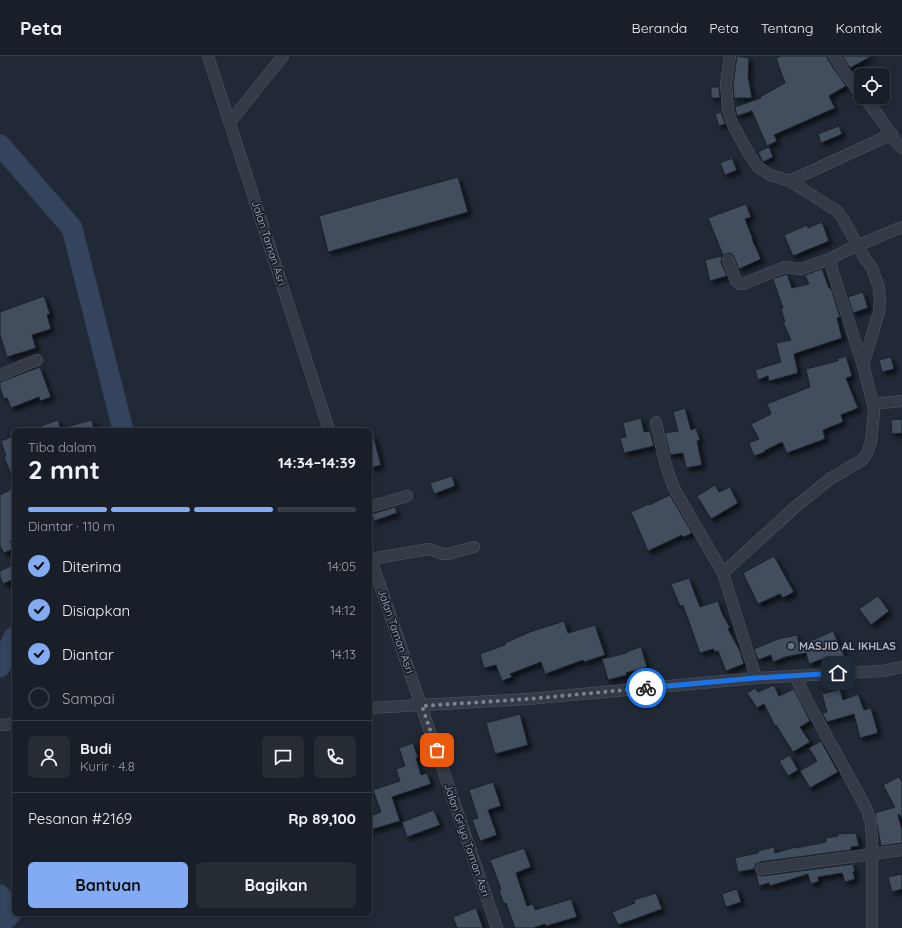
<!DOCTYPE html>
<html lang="id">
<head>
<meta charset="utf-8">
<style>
  body { margin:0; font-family:Quicksand,sans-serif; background:#252c34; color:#f1f3f6; height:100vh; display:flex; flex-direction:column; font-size:15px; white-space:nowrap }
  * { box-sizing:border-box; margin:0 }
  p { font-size:13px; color:#9fa2a8 }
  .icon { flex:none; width:22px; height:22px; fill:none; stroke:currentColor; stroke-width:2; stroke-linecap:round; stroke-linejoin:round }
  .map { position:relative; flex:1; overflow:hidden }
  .panel { position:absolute; left:12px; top:372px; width:360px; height:488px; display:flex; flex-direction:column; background:#181f28; border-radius:6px; box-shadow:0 2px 6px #0003,0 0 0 1px #363d45 }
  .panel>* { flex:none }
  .buttons { position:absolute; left:854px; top:12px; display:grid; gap:8px }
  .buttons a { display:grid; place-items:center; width:36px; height:36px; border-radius:6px; background:#181f28; box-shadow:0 2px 6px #0003,0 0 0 1px #363d45; font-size:20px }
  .pin { position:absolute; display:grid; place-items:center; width:34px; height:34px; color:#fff; margin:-17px; border-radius:8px; box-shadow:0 2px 6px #0006 }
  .courier { position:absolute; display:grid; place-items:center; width:40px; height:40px; margin:-20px; border:3px solid #1a73e8; border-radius:50%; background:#fff; color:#222; box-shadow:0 1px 5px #0007 }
  .head em { font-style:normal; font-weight:700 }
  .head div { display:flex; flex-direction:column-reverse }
  .head { display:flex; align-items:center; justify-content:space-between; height:68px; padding:0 16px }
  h1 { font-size:26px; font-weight:700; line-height:30px }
  .bar { display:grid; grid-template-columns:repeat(4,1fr); gap:6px 4px; align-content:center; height:48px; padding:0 16px }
  .bar i { height:5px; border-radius:3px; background:#363d45 }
  .bar .on { background:#83abf3 }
  .bar p { grid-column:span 4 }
  .line { display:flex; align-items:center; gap:10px; padding:0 16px; border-top:1px solid #363d45 }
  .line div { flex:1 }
  .round { display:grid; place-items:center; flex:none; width:42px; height:42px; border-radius:6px; background:#252c34 }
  ol { padding:0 16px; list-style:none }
  li { display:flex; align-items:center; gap:12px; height:44px }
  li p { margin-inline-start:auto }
  li .icon { padding:4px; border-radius:50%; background:#83abf3; color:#111; stroke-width:4 }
  li:last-child { color:#9fa2a8 }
  li i { width:22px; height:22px; border:2px solid #363d45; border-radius:50% }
  .button { display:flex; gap:8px; margin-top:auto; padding:8px 16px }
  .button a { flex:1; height:46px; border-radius:6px; background:#83abf3; color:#111; font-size:16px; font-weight:700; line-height:46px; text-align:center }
  .button a+a { background:#252c34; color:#f1f3f6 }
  header { display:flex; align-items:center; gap:24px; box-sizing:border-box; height:56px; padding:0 20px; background:#181f28; border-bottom:1px solid #363d45 }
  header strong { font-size:19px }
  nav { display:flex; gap:22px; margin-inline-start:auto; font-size:14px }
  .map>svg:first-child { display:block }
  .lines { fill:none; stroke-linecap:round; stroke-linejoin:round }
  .river { stroke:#34445c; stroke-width:21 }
  .building { fill:#434e5d; stroke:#1b222d; filter:url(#shadow) }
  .minor-casing { stroke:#515864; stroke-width:12 }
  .minor { stroke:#343b46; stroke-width:11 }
  .done { stroke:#7c8491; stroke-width:4; stroke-dasharray:0 7.2 }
  .route { stroke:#1a73e8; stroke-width:5 }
  .worship-dot { fill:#6b7280; stroke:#19202b; stroke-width:1.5 }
  .labels { text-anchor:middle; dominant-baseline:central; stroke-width:3.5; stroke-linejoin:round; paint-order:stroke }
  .street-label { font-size:11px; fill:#aeb5c3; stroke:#19202b }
  .poi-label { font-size:11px; font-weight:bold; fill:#aeb5c3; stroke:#19202b; text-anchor:start }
</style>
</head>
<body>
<header>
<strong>Peta</strong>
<nav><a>Beranda</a><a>Peta</a><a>Tentang</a><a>Kontak</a></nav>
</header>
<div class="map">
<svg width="902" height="872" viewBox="0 0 902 872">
  <defs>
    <filter id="shadow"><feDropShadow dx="3.5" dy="3.5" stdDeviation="2" flood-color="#0009"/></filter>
  </defs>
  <rect width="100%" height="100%" fill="#202935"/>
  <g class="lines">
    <g class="river">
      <path d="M0,89l72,83 51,202"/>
      <path d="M0,611l14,-30"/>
      <path d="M0,839l10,20 -10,9"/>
    </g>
  </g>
  <g class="building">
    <path d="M737,0l12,2 -1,18 4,22h-18l-1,-14z"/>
    <path d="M781,0h46l1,4 18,26 -17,10 6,12 -61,27 3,6 -10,5 -15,-35 -15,5 -2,-9 26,-9h-3l27,-15 -9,-25z"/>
    <path d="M842,0h30l-22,12z"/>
    <path d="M711,31h8l1,11h-9z"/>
    <path d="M721,56l4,12 -6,2 -4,-12z"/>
    <path d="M839,70l3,8 -21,9 -3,-9z"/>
    <path d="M769,91l4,10 -10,5 -5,-10z"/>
    <path d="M732,102l5,12 -12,5 -5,-12z"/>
    <path d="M458,121l10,35 -140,40 -9,-36z"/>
    <path d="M746,148l5,13 -6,2 8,20h-1l9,20 -22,10 -6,-14 -4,-2 -6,2 -15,-37z"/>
    <path d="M822,166l7,19 -36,15 -9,-21 23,-10 1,3z"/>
    <path d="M722,200l-1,6 6,14 -17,5 -5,-21z"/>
    <path d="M822,213l7,19h2l9,29 -3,1 5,20 -48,16 4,19 -29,8 -1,-5 -10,4 -3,-10 26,-8 -5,-19 15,-3 -8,-18h2l-4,-13 2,-1 -10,-29 14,-5 5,14 17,-4 -4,-9z"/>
    <path d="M863,236l5,16 -15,5 -5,-16z"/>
    <path d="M44,240l6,18 -3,1 4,14 -19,6 4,13 -29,9 -7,-22v-23z"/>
    <path d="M846,300l6,20 -6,2 12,30 -17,7 2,7 -20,8 2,9 -38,14 -5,-11 -18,9 1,1 -11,4 -5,-13 10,-4 -8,-15 20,-10 -4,-10 43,-17 -4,-18 32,-8 -1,-2z"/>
    <path d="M891,301l3,12 -12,3 -3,-12z"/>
    <path d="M40,311l11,30 -11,4 -1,-4 -28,11 -4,-10 -3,1 -4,-11v-6z"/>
    <path d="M685,352l6,22 5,-2 4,12 -3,1 5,24 -16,3 -3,-15 -13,2 -5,-22 13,-2 -5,-19z"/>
    <path d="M641,362l3,14 6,-1 4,15 -30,7 -4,-15 6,-1 -3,-14z"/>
    <path d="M902,363v14l-10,1 -1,-14z"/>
    <path d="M58,364l3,10h-28v-1z"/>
    <path d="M92,364l2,10h-27l-1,-3z"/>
    <path d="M373,379l8,30 -11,3v-32z"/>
    <path d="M14,380v45l-10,-24 2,-1 -5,-15z"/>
    <path d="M452,420l3,10 -21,8 -4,-11z"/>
    <path d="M715,429l4,7 11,-5 8,16 -27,16 -14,-23z"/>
    <path d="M14,432v50l-4,3 4,8 -10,4 -4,-7v-51z"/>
    <path d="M670,439l22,38 -8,4 -2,-2 -34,16 -17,-39 18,-8v1z"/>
    <path d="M395,451l2,6 -23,8 -2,-7z"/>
    <path d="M774,500l20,36 -11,6 -3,-4 -22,10 -15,-31z"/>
    <path d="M11,510l3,5v8l-11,5 -3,-7v-6z"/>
    <path d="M689,522l11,29 18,-6 4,12 8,15 -2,1 12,22 4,13 -18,7 -8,-20 -3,1 -2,-3 -13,4 -17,-48 -3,1 -9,-22z"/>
    <path d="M878,540l11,15 -18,14 -12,-16z"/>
    <path d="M564,565l4,12 27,-8 10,30 -21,7 -1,-2 -38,14 -4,-12 -31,12 2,3 -10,4 -6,-16 -12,3 -4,-14 25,-9v-2l25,-11z"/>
    <path d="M833,575l12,26 -11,5 -3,-6 -22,8 -3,-11 -21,4 -12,5 -2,-7 -13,5 -4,-11 24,-10 19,-4 2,8 16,-4z"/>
    <path d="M641,591l6,20 -21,6 1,2 -19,5 -6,-21 25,-6 -1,-1z"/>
    <path d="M774,629l5,11 15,-7 16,32 -10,6 10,15 -17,10 -17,-27 -1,1 -11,-22 -7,4 -10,-15 8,-5 3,4z"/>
    <path d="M840,633l3,11 15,-6 6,16 7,-2 7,25 -18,5 -6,-24 -27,8 -5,-9 5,-1 -5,-18z"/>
    <path d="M520,658l8,31 -33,9 -9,-31z"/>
    <path d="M821,685l17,31 -28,16 -10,-17 17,-10 -8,-13z"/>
    <path d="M413,687l5,14 -2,1 5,17 6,-2 4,11 -39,13 8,24 -30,9v-14l11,-4 -8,-22 27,-9 -4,-12 9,-3 -6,-18z"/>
    <path d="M790,699l8,15 -10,6 -9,-15z"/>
    <path d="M899,721l3,5v37l-3,-5 -1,1 4,15v13l-21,3 -6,-33 20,-6 -12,-22z"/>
    <path d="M493,726l8,24 -13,4 9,25 -17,6 -8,-21 6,-2 -9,-28z"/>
    <path d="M434,754l6,15 -33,12 -5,-15z"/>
    <path d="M856,777l3,13 -8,1v3l-91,12 -4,2 -2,5 -16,3 -3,-14 23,-5v-2l16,-4 1,6 21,-6v1l30,-6v-4l12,-2v-2z"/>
    <path d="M524,792l7,19 -15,6 11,33 6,-2 2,6 36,-11 6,18 -31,9 -1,-2 -12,4h-18l-9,-25 -2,1 -5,-14 2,-1 -11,-29z"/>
    <path d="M853,808l2,8h-2l2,7 -10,3 -3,-9 -24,4 1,4 -8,3 -3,-10 -38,12 -1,-3 -10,3 -3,-12 6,2z"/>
    <path d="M902,818v15l-10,3 -4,-15z"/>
    <path d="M737,833l4,13 -15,5 -4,-13z"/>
    <path d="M656,837l6,16 -44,16 -6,-13 23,-9 -1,-3z"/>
    <path d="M476,852l7,20h-26l-4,-11z"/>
  </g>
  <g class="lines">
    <defs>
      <g id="minor">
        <path d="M208,0l121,374"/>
        <path d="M730,0l-4,28 2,26 3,11 16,30 10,15 13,9 20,6 47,30 6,8 21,38 8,11 7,20 1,13 -1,11 -16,53"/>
        <path d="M834,0l11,17 16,21"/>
        <path d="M864,41l16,21 16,24 6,6"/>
        <path d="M230,66l53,-66"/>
        <path d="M790,125l102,-47"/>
        <path d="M728,204l8,21 4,3h3l42,-17 16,2 29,-10"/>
        <path d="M0,319l37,-15"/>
        <path d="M873,348l29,-3"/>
        <path d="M656,366c5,24 9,47 20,70l47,81 33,105"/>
        <path d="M370,451l37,-11"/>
        <path d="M370,500l127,372"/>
        <path d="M371,503l58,-10 14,5h5l26,-7"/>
        <path d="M723,517l71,-65 36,-29 32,-19 5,-7 4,-11 3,-30 -1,-8 -10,-39 -30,-92 -3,-14 17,-9 55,-23"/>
        <path d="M795,620l16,32 46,83 10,19 4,13 1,18v87"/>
        <path d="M370,652l158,-9 228,-21 126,-7 20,-4"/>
        <path d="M0,669l14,-1"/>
        <path d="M761,813l141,-19"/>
      </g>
    </defs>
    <use href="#minor" class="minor-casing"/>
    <use href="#minor" class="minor"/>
  </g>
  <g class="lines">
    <path class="done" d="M437,694l-15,-44 106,-7 118,-11"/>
    <path class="route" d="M646,632l110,-10 82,-5"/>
  </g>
  <circle class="worship-dot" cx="791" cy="590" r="4"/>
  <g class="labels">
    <g class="street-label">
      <text transform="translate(269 187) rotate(72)">Jalan Taman Asri</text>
      <text transform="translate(396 575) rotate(71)">Jalan Taman Asri</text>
      <text transform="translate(467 784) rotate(71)">Jalan Griya Taman Asri</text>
    </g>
    <g class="poi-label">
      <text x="799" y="590">MASJID AL IKHLAS</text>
    </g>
  </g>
</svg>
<div class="buttons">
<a><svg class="icon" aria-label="locate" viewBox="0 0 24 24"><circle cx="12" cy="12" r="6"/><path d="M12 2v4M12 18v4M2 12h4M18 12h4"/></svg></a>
</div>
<div class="pin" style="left:437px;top:694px;background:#ea580c"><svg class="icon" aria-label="bag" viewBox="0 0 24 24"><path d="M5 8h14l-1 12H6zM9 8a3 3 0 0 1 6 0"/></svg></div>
<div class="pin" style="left:838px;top:617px;background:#1f2937"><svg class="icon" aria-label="home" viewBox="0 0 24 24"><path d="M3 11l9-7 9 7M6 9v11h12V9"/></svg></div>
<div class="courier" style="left:646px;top:632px"><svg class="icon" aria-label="bike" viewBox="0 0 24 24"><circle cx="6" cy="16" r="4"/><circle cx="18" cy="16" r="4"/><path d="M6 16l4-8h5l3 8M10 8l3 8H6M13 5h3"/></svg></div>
<section class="panel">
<div class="head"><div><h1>2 mnt</h1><p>Tiba dalam</p></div><em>14:34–14:39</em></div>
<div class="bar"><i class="on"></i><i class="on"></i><i class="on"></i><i></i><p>Diantar · 110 m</p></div>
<ol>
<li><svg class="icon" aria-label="check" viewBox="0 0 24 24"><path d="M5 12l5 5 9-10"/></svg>Diterima<p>14:05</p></li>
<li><svg class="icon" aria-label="check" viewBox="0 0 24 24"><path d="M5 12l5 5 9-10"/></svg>Disiapkan<p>14:12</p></li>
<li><svg class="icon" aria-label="check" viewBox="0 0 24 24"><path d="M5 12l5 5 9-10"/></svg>Diantar<p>14:13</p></li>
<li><i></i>Sampai</li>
</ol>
<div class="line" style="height:72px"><a class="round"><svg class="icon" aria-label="person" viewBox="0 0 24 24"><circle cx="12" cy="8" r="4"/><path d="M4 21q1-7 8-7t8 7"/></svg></a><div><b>Budi</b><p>Kurir · 4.8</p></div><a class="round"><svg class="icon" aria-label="chat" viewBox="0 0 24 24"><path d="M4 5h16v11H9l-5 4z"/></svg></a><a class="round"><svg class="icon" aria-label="phone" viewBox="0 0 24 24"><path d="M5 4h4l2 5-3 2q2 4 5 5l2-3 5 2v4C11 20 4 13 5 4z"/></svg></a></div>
<div class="line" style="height:52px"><div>Pesanan #2169</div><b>Rp 89,100</b></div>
<div class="button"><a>Bantuan</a><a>Bagikan</a></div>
</section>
</div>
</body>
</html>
